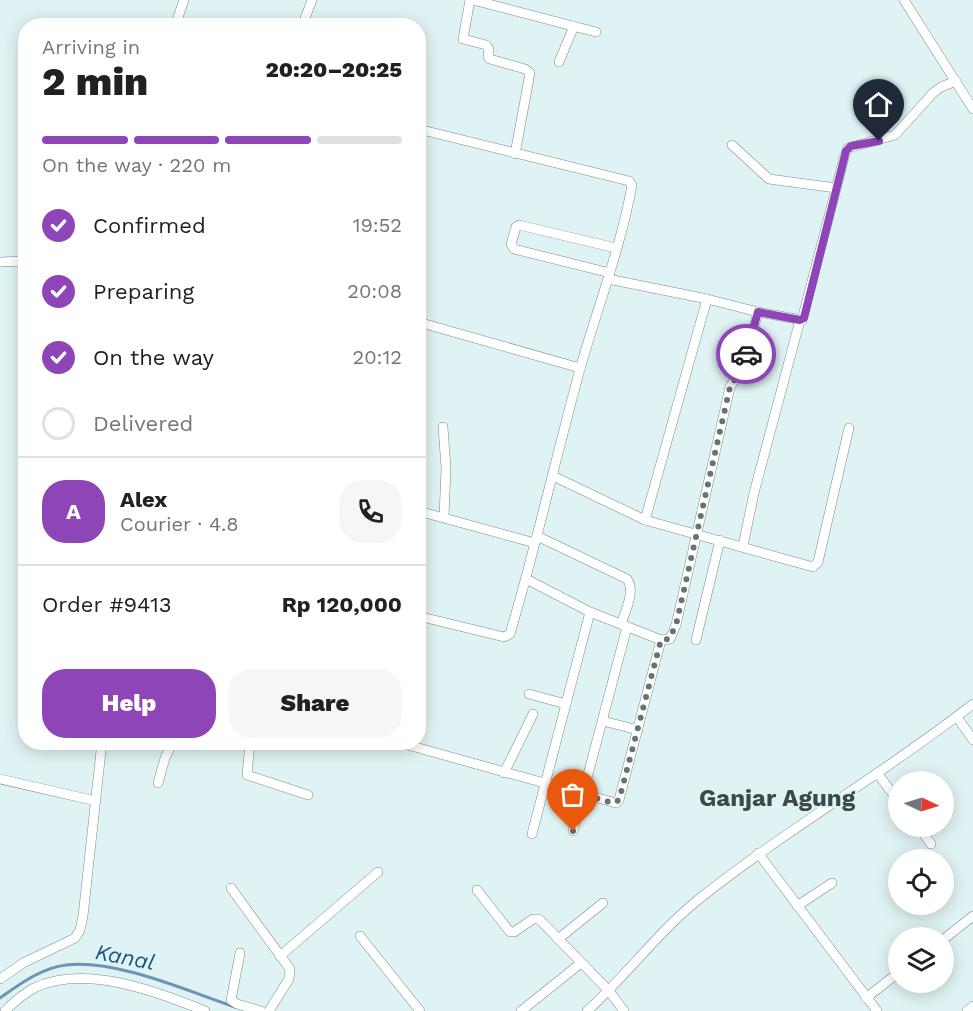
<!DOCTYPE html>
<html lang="en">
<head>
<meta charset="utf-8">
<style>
  body { margin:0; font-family:"Work Sans",sans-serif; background:#f6f6f6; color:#202124; height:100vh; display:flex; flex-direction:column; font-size:22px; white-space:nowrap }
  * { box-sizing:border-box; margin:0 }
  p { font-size:20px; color:#757577 }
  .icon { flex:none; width:33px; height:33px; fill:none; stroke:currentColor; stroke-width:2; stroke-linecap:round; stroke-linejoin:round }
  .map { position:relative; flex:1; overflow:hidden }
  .sheet { position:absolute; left:18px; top:18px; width:408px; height:732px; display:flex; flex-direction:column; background:#fff; border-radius:24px; box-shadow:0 3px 15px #0003 }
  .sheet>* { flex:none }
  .needle { width:39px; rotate:94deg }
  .fabs { position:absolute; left:888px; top:771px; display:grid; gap:12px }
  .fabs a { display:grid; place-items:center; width:66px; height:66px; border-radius:50%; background:#fff; box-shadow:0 3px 15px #0003; font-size:30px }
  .pin { position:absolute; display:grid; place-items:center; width:51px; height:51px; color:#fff; margin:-62px -26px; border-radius:50% 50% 50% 0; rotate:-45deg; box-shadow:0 0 6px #0007 }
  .pin .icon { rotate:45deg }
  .courier { position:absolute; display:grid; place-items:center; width:60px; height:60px; margin:-30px; border:4px solid #8e45b7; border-radius:50%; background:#fff; color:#222; box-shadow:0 2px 8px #0007 }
  .headline em { font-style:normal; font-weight:800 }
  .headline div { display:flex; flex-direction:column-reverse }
  .headline { display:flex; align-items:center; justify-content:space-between; height:102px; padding:0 24px }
  h1 { font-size:39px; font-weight:800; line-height:45px }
  .bar { display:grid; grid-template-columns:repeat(4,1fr); gap:9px 6px; align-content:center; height:72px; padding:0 24px }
  .bar i { height:8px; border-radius:4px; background:#e0e0e0 }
  .bar .active { background:#8e45b7 }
  .bar p { grid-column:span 4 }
  .line { display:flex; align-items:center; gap:15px; padding:0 24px; border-top:2px solid #e0e0e0 }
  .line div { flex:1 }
  .round { display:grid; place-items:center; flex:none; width:63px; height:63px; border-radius:24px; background:#f6f6f6 }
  ol { padding:0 24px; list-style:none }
  li { display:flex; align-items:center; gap:18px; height:66px }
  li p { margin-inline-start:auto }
  li .icon { padding:6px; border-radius:50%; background:#8e45b7; color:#fff; stroke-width:4 }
  li:last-child { color:#757577 }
  li i { width:33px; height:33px; border:3px solid #e0e0e0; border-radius:50% }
  .button { display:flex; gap:12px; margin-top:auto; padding:12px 24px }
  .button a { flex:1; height:69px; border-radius:24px; background:#8e45b7; color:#fff; font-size:24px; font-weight:800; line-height:69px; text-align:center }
  .button a+a { background:#f6f6f6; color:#202124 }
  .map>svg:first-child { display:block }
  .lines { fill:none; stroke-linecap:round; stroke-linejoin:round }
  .stream { stroke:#6d94b5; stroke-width:3 }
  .street-casing { stroke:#798b8b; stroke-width:10 }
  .street { stroke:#fff; stroke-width:9 }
  .done { stroke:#667273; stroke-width:6; stroke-dasharray:0 10.8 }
  .route { stroke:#8e45b7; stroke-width:8 }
  .labels { text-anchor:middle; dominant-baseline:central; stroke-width:4.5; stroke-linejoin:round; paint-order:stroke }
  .water-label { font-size:22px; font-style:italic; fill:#195884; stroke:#e0f3f4 }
  .quarter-label { font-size:24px; font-weight:bold; fill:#3a4a4b; stroke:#e0f3f4 }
</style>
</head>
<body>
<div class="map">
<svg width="973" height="1011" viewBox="0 0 973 1011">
  <rect width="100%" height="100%" fill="#e0f3f4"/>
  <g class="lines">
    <path class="stream" d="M0,998c20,-14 41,-30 66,-33 50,-6 121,26 169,42"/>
    <defs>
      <g id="street">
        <path d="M470,0l-7,39 23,6 3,4 -1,8 2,2 35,10 5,4 -15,81"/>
        <path d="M473,0l123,32"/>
        <path d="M904,0l69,109"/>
        <path d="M175,26l9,-26"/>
        <path d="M302,26l10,-26"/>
        <path d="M559,62l15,-36"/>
        <path d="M418,129l211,52 3,4c-11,62 -35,124 -52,184 -24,88 -44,177 -70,265l-6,3 -86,-21"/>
        <path d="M732,145l37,34 67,9"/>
        <path d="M0,262l26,-1"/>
        <path d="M610,273l-96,-24 -3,-5 5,-17 3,-2 97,23"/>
        <path d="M608,279l99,20 51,13 44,8 42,-162 4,-10 47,-13 38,-42 8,-6 15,-6"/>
        <path d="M418,322l162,46"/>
        <path d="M443,427l3,41 -2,49"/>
        <path d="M553,476l92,44 168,47 5,-5 31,-134"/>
        <path d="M418,511l117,32"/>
        <path d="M645,520l62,-221"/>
        <path d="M537,536l90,43c9,11 -2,33 -6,45"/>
        <path d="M743,546l11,-53 46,-173"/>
        <path d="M526,579l64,33 71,28 9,-1 6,-14 54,-238 13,-20 15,-55"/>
        <path d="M696,640l24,-100"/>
        <path d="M529,694l37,10"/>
        <path d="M957,717l16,23"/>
        <path d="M603,721l35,9"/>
        <path d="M250,742l-3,33 61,20"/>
        <path d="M397,742l219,61 3,-3 42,-160"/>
        <path d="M504,773l29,-59"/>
        <path d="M878,774l20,27"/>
        <path d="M0,779l96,22"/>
        <path d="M158,783l7,-25 8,-16"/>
        <path d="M918,826l13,18"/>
        <path d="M573,831l54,-204"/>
        <path d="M532,834l58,-222"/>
        <path d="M758,853l119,158"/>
        <path d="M231,888l59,81 -1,10 -20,32"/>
        <path d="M477,890l33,42h4l19,-13h6l70,72 15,20"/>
        <path d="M797,906l35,-23"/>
        <path d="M360,936l60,75"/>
        <path d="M558,939l45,-36"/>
        <path d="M944,939l29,-23"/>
        <path d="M240,953l-9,47 6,4 24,7"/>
        <path d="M280,956l98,-84"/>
        <path d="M0,979l23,-16 52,-25 5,-8 3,-14 19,-174"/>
        <path d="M866,998l32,-25"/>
        <path d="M5,1011c9,-9 18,-17 29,-23 51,-24 122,3 171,23"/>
        <path d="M521,1011l60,-48"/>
        <path d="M587,1011c39,-35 71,-79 112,-112 88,-70 186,-126 274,-195"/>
        <path d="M967,1011l6,-5"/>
      </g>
    </defs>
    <use href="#street" class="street-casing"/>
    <use href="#street" class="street"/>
  </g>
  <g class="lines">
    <path class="done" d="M573,831l9,-37 31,9 6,-3 42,-160 8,-1 7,-14 54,-238 10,-15 6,-18"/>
    <path class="route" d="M746,354l12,-42 42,8 4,-2 42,-167 5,-5 28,-5"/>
  </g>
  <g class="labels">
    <g class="water-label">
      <text transform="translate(125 957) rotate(11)">Kanal</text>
    </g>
    <g class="quarter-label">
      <text x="777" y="798">Ganjar Agung</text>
    </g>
  </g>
</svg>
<div class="fabs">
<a><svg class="needle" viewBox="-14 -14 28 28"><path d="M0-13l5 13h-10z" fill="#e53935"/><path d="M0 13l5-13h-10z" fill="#757577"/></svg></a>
<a><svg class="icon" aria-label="locate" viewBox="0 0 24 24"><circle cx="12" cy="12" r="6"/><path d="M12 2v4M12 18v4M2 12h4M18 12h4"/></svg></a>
<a><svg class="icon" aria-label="layers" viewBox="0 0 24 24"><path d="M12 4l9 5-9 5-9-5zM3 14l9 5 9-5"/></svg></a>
</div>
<div class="pin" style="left:573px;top:831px;background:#ea580c"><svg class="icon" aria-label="bag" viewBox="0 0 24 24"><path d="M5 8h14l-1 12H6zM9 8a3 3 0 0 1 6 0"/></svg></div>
<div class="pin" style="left:879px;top:141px;background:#1f2937"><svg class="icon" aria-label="home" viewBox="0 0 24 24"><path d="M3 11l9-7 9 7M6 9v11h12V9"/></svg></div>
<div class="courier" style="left:746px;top:354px"><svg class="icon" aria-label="car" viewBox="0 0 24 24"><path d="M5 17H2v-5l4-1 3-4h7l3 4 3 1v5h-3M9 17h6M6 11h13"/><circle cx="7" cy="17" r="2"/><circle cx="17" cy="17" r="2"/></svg></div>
<section class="sheet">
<div class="headline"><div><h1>2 min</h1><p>Arriving in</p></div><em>20:20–20:25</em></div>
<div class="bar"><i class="active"></i><i class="active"></i><i class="active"></i><i></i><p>On the way · 220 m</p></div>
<ol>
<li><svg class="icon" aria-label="check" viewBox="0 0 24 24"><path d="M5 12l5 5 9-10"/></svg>Confirmed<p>19:52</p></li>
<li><svg class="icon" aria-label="check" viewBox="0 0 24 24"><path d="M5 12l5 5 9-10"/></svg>Preparing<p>20:08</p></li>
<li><svg class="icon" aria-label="check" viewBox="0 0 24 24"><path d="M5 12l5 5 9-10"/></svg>On the way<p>20:12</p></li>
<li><i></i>Delivered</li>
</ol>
<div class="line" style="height:108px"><b class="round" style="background:#8e45b7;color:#fff">A</b><div><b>Alex</b><p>Courier · 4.8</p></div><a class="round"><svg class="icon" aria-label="phone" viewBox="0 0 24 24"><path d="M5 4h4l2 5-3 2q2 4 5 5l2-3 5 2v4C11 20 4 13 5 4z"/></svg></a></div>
<div class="line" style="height:78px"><div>Order #9413</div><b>Rp 120,000</b></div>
<div class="button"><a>Help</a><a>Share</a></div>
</section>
</div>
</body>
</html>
